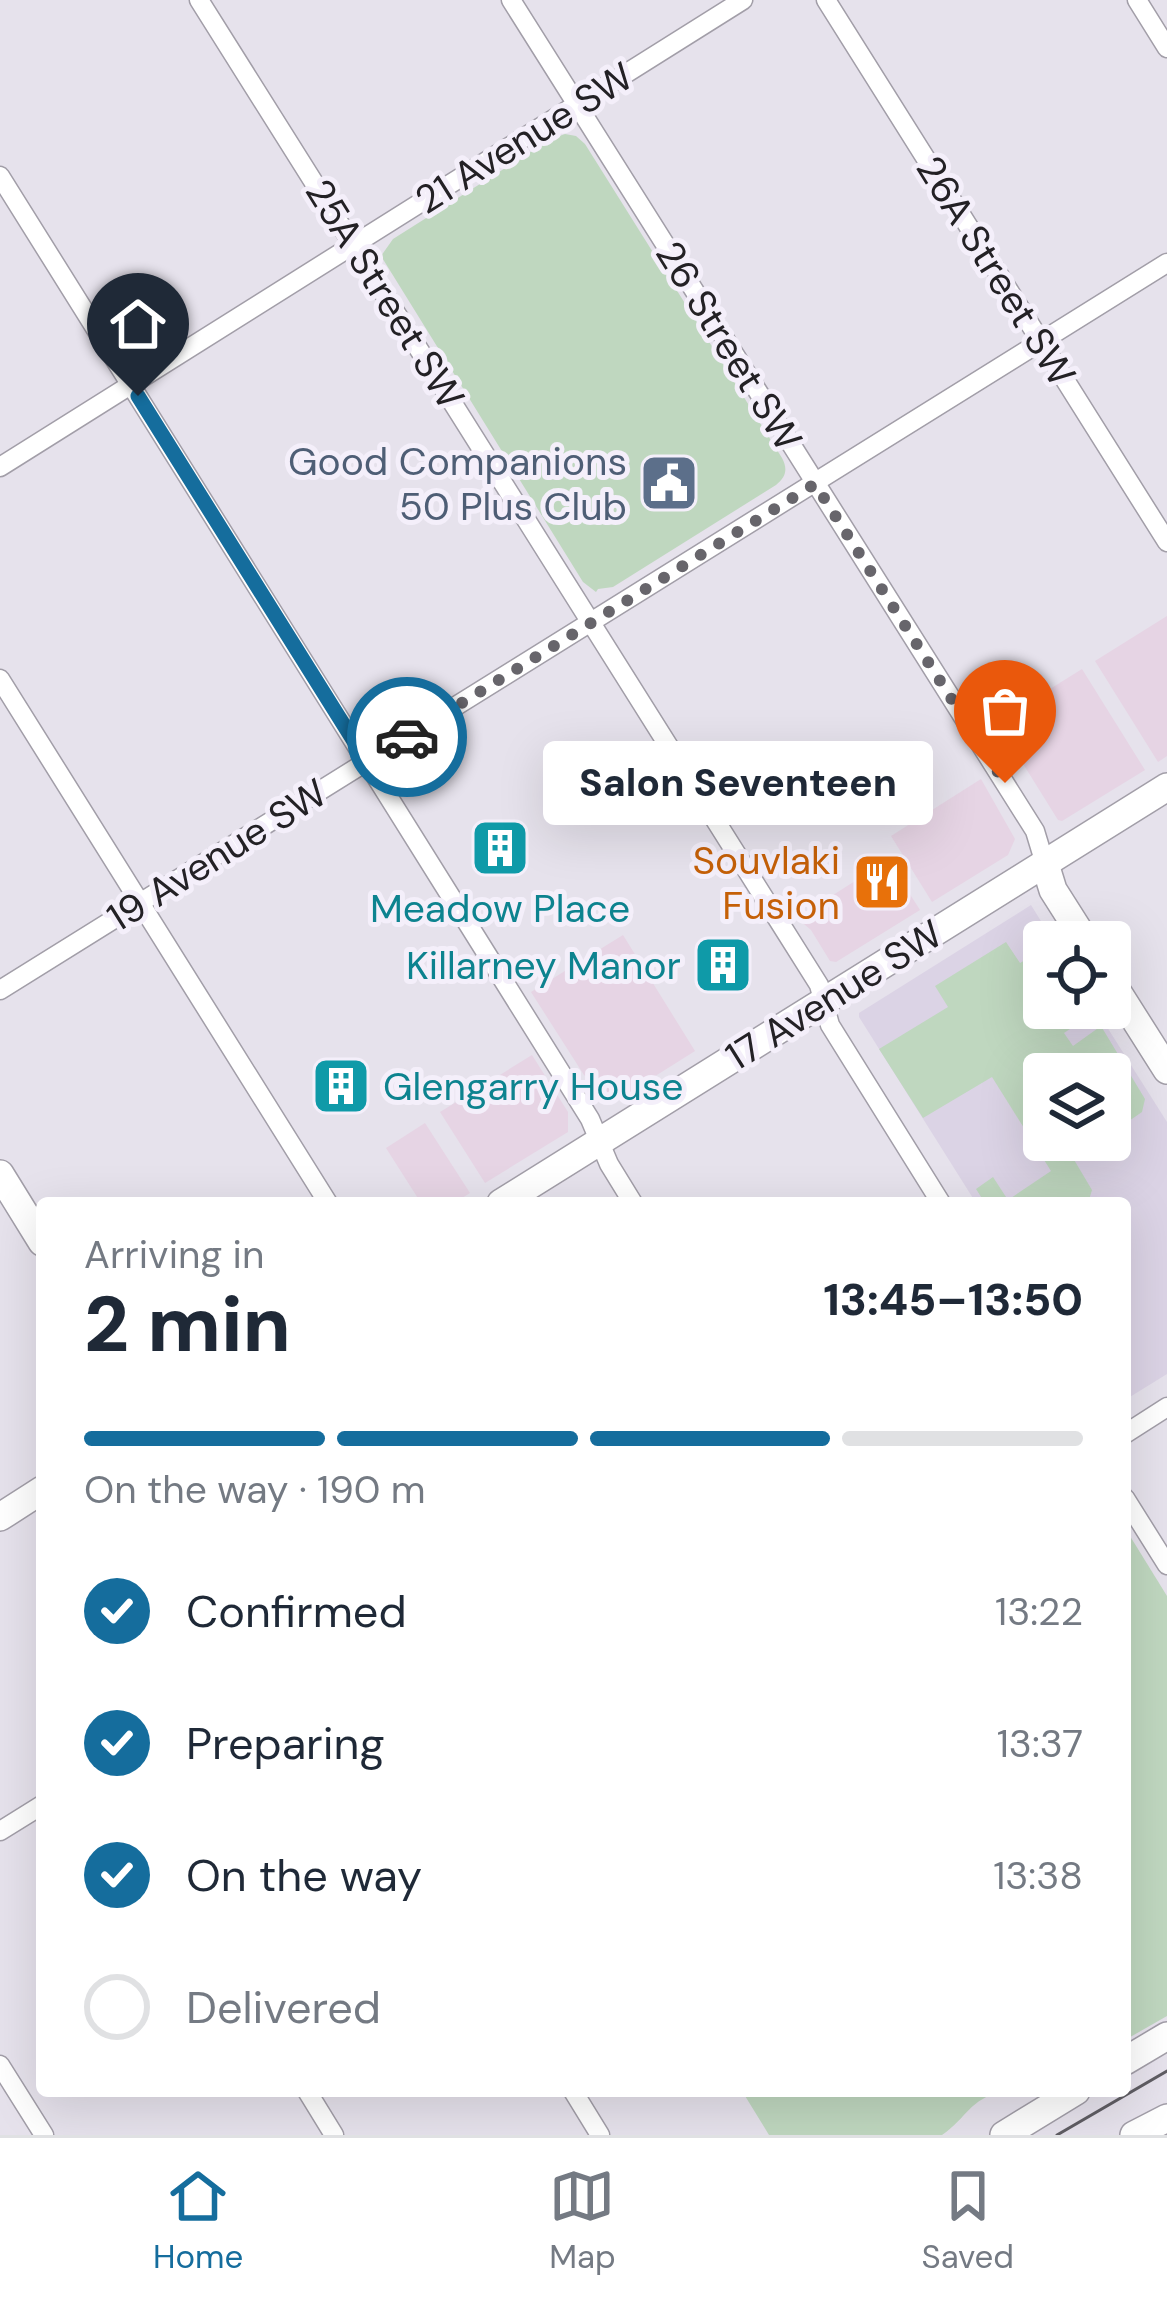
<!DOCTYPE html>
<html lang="en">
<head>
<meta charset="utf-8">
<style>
  body { margin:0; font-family:"DM Sans",sans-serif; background:#f6f6f7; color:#1f2937; height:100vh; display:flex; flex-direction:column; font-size:45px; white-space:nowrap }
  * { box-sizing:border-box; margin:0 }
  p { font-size:39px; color:#747a83 }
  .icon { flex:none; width:66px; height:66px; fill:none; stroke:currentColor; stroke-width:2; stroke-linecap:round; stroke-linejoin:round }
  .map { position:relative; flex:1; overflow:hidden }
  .side { position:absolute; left:36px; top:1197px; width:1095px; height:900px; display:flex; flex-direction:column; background:#fff; border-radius:12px; box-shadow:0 12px 48px #0002 }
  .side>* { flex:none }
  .controls { position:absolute; left:1023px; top:921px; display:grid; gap:24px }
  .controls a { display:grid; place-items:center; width:108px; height:108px; border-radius:12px; background:#fff; box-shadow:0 12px 48px #0002; font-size:60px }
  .pin { position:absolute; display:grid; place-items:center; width:102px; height:102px; color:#fff; margin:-123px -51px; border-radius:50% 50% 50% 0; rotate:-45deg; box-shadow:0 0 12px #0007 }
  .pin .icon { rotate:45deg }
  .courier { position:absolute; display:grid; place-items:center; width:120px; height:120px; margin:-60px; border:9px solid #156d9d; border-radius:50%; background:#fff; color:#222; box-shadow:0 3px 15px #0007 }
  .bubble { position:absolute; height:84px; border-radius:12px; background:#fff; box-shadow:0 12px 48px #0002; font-size:39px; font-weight:800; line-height:84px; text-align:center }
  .headline em { font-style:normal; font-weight:800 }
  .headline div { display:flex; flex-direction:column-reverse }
  .headline { display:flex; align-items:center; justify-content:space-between; height:204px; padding:0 48px }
  h1 { font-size:78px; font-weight:800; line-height:90px }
  .bar { display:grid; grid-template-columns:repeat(4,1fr); gap:18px 12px; align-content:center; height:144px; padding:0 48px }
  .bar i { height:15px; border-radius:9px; background:#e0e1e3 }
  .bar .active { background:#156d9d }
  .bar p { grid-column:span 4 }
  ol { padding:0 48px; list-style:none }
  li { display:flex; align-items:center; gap:36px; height:132px }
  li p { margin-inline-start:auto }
  li .icon { padding:12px; border-radius:50%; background:#156d9d; color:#fff; stroke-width:4 }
  li:last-child { color:#747a83 }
  li i { width:66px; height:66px; border:6px solid #e0e1e3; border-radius:50% }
  .menu { display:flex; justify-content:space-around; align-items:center; height:168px; border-top:3px solid #e0e1e3; background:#fff; font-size:33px; color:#747a83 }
  .menu a { display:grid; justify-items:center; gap:6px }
  .menu .active { color:#156d9d }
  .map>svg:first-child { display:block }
  .commercial { fill:#e6d4e4 }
  .built { fill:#dbd3e5; fill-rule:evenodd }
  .green { fill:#bfd7bf }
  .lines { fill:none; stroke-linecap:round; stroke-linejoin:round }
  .street-casing { stroke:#a29ea8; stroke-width:21 }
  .secondary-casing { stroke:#a29ea8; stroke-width:30 }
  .street { stroke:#fff; stroke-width:18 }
  .secondary { stroke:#fff; stroke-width:27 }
  .tram { stroke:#5f5d63; stroke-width:3 }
  .done { stroke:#67656b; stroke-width:12; stroke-dasharray:0 21.6 }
  .route { stroke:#156d9d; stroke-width:15 }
  .labels { text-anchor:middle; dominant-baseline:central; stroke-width:10; stroke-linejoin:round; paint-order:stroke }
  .street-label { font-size:39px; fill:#232125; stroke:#f4effa }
  .service-label { font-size:39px; fill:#4e5e75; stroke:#f4effa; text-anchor:end }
  .food-label { font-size:39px; fill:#c56008; stroke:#f4effa; text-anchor:end }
  .culture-label { font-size:39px; fill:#0d838f; stroke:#f4effa }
</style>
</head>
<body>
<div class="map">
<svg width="1167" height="2135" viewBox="0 0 1167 2135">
  <rect width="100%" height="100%" fill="#e6e2ec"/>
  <g class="commercial">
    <path d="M1167,616v140l-9,6 -63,-101z"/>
    <path d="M1082,669l63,101 -83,51 -4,-1 -61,-98z"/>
    <path d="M981,779l34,60 -7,16 -76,47 -41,-66z"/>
    <path d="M888,860l32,50 -84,52 -6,-1 -19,-31 -14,-12z"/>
    <path d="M623,935l72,116 -81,51 -8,1 -14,-23 -8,-5 -53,-83z"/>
    <path d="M532,1055l36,57v20l-83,51 -45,-71z"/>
    <path d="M425,1123l45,70 -16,10h-33l-35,-55z"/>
  </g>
  <path class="built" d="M1031,905l23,37h-10v66h51l72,114v252l-42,26v-197h-149l-117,-186v-4zM1044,1074h66v66h-66z"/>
  <g class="green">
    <path d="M565,134l11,2 9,8 197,314c6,11 4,19 -6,27l-163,102 -15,2 -2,3 -13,-10 -202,-326 12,-17 158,-100z"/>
    <path d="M1006,942l14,21 24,-14v59h51l2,3 -33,22 9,13 28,-20 44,73 -3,13 -32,22v-60h-66v66h56l-27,18 19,32 -4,13h-103l-9,-14 17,-12 15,23 43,-29 -59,-94 -69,41 -44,-69 69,-42 -13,-21z"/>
    <path d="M1125,1528l42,68v420l-42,24z"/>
    <path d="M742,2091h261c-35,9 -35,26 -61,44h-173z"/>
  </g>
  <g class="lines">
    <defs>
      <g id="street">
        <path d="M199,0l620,985 11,40 111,178"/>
        <path d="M511,0l524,831 10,33"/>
        <path d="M826,0l341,542"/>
        <path d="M1137,0l30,48"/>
        <path d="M0,176l590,943 19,45 24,39"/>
        <path d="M0,467l743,-467"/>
        <path d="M0,679l328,524"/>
        <path d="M0,990l1167,-727"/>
        <path d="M1125,1434l42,-27"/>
        <path d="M1125,1498l42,67"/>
        <path d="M0,1831l42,-26"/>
        <path d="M0,2065l44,70"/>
        <path d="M307,2091l27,44"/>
        <path d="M573,2091l27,44"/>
      </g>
      <g id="secondary">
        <path d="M1045,864l8,26 33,52"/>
        <path d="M1110,980l57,90"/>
        <path d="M0,1174l42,68"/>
        <path d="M501,1203l666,-416"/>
        <path d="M0,1517l42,-27"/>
        <path d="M1125,2061l42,-25"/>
        <path d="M1004,2135l72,-44"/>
        <path d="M1134,2135l33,-17"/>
      </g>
    </defs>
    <use href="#street" class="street-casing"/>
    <use href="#secondary" class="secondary-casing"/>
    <use href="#street" class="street"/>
    <use href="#secondary" class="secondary"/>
    <path class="tram" d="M1057,2135l110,-64"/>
  </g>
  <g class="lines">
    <path class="done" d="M407,737l408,-253 190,299"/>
    <path class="route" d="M138,396l229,366 40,-25"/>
  </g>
  <defs>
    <symbol id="civic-square" viewBox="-11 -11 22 22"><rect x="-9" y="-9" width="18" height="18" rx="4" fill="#5c6f8a" stroke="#f4effa"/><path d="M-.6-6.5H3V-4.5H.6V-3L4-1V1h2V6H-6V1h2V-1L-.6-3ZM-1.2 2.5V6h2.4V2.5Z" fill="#fff"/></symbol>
    <symbol id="building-square" viewBox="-11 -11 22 22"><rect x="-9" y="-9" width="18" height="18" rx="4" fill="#0f9aa8" stroke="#f4effa"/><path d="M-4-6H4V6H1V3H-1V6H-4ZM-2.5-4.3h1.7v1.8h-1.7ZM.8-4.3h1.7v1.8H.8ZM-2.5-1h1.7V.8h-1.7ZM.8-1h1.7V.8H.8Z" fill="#fff"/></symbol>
    <symbol id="restaurant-square" viewBox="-11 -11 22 22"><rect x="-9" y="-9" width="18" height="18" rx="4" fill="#e8710a" stroke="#f4effa"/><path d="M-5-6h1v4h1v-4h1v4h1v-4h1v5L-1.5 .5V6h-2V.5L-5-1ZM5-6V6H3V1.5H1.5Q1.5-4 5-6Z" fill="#fff"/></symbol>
  </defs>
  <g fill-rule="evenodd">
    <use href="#civic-square" x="636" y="450" width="66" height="66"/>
    <use href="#building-square" x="467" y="815" width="66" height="66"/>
    <use href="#restaurant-square" x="849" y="849" width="66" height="66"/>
    <use href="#building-square" x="690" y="932" width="66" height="66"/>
    <use href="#building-square" x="308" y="1053" width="66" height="66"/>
  </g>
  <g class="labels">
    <g class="street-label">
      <text transform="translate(524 138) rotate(-32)">21 Avenue SW</text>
      <text transform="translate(996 271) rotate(58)">26A Street SW</text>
      <text transform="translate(385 294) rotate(58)">25A Street SW</text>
      <text transform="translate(729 346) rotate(58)">26 Street SW</text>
      <text transform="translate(217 855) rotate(-32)">19 Avenue SW</text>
      <text transform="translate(834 995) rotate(-32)">17 Avenue SW</text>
    </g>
    <g class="service-label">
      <text x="627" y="461">Good Companions<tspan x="627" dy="45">50 Plus Club</tspan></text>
    </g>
    <g class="food-label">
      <text x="840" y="860">Souvlaki<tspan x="840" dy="45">Fusion</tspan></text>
    </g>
    <g class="culture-label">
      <text x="500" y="908">Meadow Place</text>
      <text x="681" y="965" text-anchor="end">Killarney Manor</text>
      <text x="383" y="1086" text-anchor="start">Glengarry House</text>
    </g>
  </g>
</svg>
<div class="controls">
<a><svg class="icon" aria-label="locate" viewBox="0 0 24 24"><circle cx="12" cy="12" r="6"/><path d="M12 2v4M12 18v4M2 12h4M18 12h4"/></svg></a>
<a><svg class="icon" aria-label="layers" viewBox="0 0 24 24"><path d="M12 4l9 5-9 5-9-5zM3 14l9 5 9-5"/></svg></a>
</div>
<div class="pin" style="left:1005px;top:783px;background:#ea580c"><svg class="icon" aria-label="bag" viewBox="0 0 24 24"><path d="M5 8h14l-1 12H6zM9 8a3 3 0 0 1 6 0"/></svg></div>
<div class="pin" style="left:138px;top:396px;background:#1f2937"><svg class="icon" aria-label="home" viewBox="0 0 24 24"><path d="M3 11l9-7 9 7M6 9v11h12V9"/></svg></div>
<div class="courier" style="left:407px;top:737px"><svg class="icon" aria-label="car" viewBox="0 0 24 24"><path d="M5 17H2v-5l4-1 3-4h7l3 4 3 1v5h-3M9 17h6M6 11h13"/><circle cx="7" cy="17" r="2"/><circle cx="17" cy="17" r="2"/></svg></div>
<div class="bubble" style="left:543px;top:741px;width:390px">Salon Seventeen</div>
<section class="side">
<div class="headline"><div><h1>2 min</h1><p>Arriving in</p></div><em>13:45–13:50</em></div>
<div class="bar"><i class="active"></i><i class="active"></i><i class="active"></i><i></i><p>On the way · 190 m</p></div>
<ol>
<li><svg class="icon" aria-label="check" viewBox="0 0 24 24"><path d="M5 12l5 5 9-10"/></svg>Confirmed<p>13:22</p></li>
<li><svg class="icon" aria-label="check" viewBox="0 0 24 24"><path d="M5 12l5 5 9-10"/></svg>Preparing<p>13:37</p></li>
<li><svg class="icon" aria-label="check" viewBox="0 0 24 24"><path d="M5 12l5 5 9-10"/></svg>On the way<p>13:38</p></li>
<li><i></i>Delivered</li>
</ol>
</section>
</div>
<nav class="menu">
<a class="active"><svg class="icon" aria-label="home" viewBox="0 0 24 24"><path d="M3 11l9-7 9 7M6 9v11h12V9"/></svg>Home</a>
<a><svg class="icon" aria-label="map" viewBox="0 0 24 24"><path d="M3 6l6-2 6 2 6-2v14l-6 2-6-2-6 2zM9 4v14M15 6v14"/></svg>Map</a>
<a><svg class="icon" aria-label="saved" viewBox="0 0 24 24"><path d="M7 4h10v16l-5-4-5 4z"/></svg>Saved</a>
</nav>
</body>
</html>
